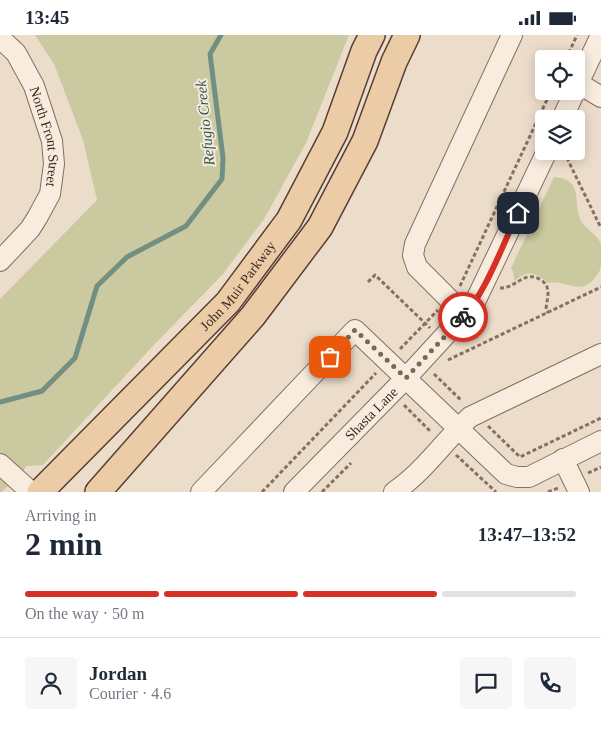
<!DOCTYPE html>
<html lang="en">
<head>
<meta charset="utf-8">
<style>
  body { margin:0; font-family:"Times New Roman",serif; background:#f6f6f7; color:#1f2937; height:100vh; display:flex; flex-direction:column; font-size:19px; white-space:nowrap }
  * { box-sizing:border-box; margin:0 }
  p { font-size:16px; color:#747a83 }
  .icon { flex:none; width:28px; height:28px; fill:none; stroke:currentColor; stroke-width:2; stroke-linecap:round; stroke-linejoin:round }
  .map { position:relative; height:457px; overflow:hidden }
  .drawer { display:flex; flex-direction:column; background:#fff; flex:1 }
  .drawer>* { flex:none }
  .controls { position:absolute; left:535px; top:15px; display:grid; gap:10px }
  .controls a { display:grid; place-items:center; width:50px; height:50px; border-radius:5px; background:#fff; box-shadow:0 2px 12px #0003; font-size:25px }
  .pin { position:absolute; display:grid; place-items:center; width:42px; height:42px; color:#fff; margin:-21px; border-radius:10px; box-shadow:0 2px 8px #0006 }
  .courier { position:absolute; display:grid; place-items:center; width:50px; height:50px; margin:-25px; border:4px solid #d93025; border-radius:50%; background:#fff; color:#222; box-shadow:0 1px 6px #0007 }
  .head em { font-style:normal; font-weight:700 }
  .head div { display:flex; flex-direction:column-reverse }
  .head { display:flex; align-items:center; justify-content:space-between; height:85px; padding:0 25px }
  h1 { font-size:32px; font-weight:700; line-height:38px }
  .bar { display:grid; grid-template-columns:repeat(4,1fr); gap:8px 5px; align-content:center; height:60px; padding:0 25px }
  .bar i { height:6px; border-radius:4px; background:#e0e1e3 }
  .bar .on { background:#d93025 }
  .bar p { grid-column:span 4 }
  .line { display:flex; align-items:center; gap:12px; padding:0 25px; border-top:1px solid #e0e1e3 }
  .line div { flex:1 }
  .round { display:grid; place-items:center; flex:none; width:52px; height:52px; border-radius:5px; background:#f6f6f7 }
  .status { display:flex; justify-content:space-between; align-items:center; height:35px; padding:0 25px; background:#fff; direction:ltr }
  .status svg { height:14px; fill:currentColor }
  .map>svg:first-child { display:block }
  .green { fill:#cac99f }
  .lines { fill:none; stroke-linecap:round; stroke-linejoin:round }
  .stream { stroke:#718f83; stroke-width:5 }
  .minor-casing { stroke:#886f60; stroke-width:22 }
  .major-casing { stroke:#573e33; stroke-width:28 }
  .path { stroke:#886f60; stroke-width:3; stroke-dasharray:4 2.5; stroke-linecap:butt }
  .minor { stroke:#f7ecde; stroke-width:20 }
  .major { stroke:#eccca6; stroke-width:25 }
  .done { stroke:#78695d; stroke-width:5; stroke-dasharray:0 9 }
  .route { stroke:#d93025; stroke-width:6 }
  .labels { text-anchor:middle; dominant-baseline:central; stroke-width:4; stroke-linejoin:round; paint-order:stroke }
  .street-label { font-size:14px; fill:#3a2a22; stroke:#f4e9da }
  .water-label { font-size:15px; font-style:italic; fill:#325850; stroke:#f4e9da }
</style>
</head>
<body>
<div class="status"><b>13:45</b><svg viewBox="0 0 49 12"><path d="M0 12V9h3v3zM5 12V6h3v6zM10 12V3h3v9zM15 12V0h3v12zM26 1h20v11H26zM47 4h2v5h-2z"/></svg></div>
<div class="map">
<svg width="601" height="457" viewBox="0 0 601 457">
  <rect width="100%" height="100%" fill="#ecddcb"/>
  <g class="green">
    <path d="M35,0h314l-43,108 -42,76 -41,55 -73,75 -107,116 -16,1 -25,26h-2v-193l97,-99 -14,-60 -29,-76z"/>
    <path d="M554,142c31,2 18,26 27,44 5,9 18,14 20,24 0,5 0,11 0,15 0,6 0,10 -4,15 -16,24 -32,3 -49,8 -11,-10 -21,-14 -33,-2 -2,-5 0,-8 -4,-13z"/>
  </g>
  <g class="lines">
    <path class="stream" d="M0,367l42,-11 33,-33 22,-72 30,-29 59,-31 36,-47 1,-21 -13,-104 11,-19"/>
    <defs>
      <g id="minor">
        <path id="s1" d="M0,3l16,15 18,33 18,55 2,23 -4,30 -13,24 -7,11 -30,32"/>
        <path d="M578,48l23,14"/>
        <path d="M576,53l25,-53"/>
        <path d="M562,84l13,-28"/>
        <path d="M465,280l-48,-48 -4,-12 2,-11 97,-209"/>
        <path d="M563,424l16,33"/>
        <path d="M0,429l31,28"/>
        <path d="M201,457l154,-162 151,144 11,3h12l72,-36"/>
        <path id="s2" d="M294,457l112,-114 68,-74 73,-153"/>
        <path d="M394,457c31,-21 49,-50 76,-75l131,-63"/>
      </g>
      <g id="major">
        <path id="s3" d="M40,457l188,-190 61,-82 46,-88 29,-81 8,-16"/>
        <path d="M98,457l155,-176 67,-89 45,-86 29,-79 13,-27"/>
      </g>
    </defs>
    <use href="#minor" class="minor-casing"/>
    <use href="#major" class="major-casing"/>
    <g class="path">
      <path d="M566,24l11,-24"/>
      <path d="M564,117l37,76"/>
      <path d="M368,247l7,-7 55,53"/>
      <path d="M460,251l91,-195"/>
      <path d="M500,253c16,1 24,-19 41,-8 11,7 6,18 5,29l2,4"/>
      <path d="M400,314l38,-39"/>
      <path d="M448,325l153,-73"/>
      <path d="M434,339l28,27"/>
      <path d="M404,370l27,27"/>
      <path d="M488,391l32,31 81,-39"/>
      <path d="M456,420l40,37"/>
      <path d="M588,438l13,-6"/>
      <path d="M262,457l114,-119"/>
      <path d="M322,457l29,-29"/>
      <path d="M548,457l10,-4"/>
    </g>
    <use href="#minor" class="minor"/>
    <use href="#major" class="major"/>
  </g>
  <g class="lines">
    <path class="done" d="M330,322l25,-27 51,48 57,-61"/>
    <path class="route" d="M463,282c24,-27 39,-71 55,-104"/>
  </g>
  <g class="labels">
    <g class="street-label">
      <text stroke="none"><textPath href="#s1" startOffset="112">North Front Street</textPath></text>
      <text stroke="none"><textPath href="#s3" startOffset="286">John Muir Parkway</textPath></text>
      <text stroke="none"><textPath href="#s2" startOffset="110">Shasta Lane</textPath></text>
    </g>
    <g class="water-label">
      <text transform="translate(205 88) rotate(-96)">Refugio Creek</text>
    </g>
  </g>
</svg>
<div class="controls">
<a><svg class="icon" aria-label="locate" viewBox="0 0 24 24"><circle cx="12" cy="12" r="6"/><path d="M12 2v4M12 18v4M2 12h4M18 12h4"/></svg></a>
<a><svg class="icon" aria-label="layers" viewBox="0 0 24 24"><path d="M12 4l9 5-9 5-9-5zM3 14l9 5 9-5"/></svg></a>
</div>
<div class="pin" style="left:330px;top:322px;background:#ea580c"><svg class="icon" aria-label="bag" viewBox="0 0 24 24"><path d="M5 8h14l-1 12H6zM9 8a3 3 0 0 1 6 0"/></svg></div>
<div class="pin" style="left:518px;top:178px;background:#1f2937"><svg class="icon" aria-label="home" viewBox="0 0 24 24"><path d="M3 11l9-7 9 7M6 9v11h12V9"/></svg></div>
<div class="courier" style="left:463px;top:282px"><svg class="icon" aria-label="bike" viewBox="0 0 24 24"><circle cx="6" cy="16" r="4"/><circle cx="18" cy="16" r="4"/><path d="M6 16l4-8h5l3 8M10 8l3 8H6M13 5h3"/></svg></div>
</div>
<section class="drawer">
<div class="head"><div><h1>2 min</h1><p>Arriving in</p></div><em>13:47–13:52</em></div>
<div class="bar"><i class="on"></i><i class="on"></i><i class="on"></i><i></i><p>On the way · 50 m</p></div>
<div class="line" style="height:90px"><a class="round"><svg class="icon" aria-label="person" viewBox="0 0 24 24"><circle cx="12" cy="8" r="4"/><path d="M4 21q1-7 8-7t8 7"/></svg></a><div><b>Jordan</b><p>Courier · 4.6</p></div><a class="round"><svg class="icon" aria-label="chat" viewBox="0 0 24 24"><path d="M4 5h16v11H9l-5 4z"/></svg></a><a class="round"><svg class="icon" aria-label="phone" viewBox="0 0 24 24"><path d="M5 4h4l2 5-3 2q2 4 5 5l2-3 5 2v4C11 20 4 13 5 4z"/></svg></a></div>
</section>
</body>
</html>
